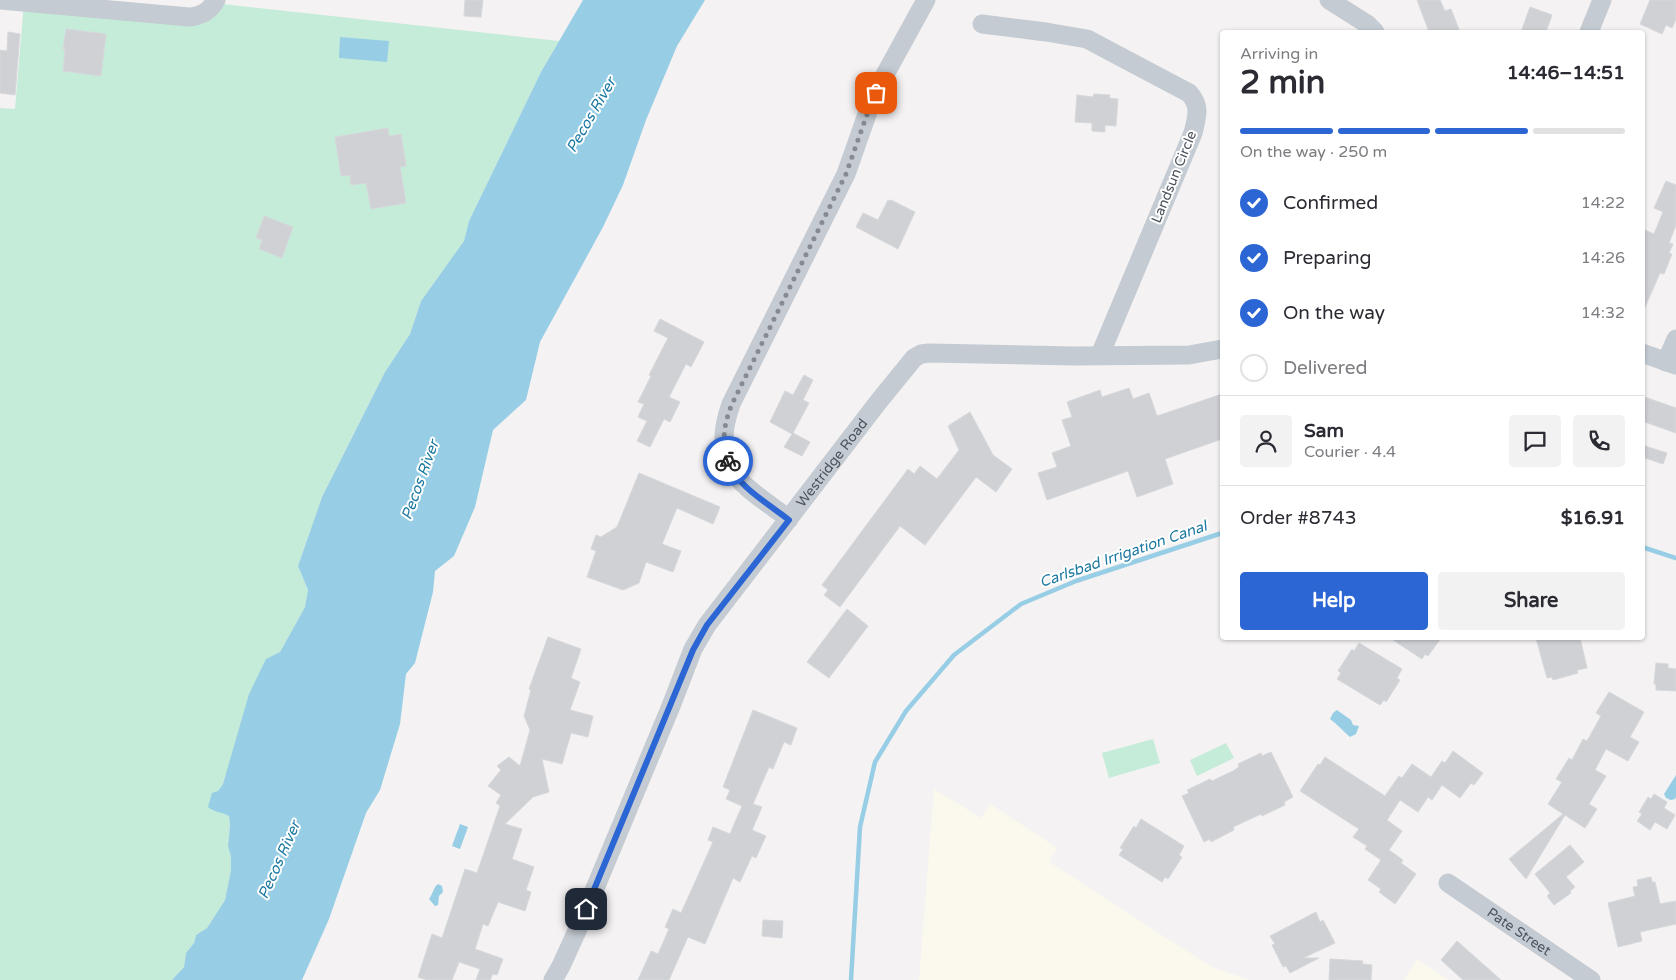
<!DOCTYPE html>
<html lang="en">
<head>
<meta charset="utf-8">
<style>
  body { margin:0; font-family:"Varela Round",sans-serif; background:#f2f2f3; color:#2b2b33; height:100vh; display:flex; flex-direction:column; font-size:19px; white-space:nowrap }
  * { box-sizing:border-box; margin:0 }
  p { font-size:16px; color:#7c7c81 }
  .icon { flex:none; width:28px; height:28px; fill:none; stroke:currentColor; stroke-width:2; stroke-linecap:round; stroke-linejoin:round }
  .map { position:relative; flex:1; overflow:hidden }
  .side { position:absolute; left:1220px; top:30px; width:425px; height:610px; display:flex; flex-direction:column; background:#fff; border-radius:5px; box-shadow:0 1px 4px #0004 }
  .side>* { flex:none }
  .pin { position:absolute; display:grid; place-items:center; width:42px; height:42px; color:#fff; margin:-21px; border-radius:10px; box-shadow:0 2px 8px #0006 }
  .courier { position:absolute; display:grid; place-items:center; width:50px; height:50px; margin:-25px; border:4px solid #2b66d4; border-radius:50%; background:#fff; color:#222; box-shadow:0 1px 6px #0007 }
  .overview em { font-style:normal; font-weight:800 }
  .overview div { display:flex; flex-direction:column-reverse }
  .overview { display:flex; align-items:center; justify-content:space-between; height:85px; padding:0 20px }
  h1 { font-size:32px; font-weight:800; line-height:38px }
  .bar { display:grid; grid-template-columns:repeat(4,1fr); gap:8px 5px; align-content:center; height:60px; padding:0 20px }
  .bar i { height:6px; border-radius:4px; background:#e1e1e2 }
  .bar .selected { background:#2b66d4 }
  .bar p { grid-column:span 4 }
  .line { display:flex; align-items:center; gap:12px; padding:0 20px; border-top:1px solid #e1e1e2 }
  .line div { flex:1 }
  .round { display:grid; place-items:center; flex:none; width:52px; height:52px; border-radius:5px; background:#f2f2f3 }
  ol { padding:0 20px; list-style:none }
  li { display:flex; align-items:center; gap:15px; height:55px }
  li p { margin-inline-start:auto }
  li .icon { padding:5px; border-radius:50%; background:#2b66d4; color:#fff; stroke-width:4 }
  li:last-child { color:#7c7c81 }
  li i { width:28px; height:28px; border:2px solid #e1e1e2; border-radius:50% }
  .primary-button { display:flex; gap:10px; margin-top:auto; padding:10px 20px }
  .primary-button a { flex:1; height:58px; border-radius:5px; background:#2b66d4; color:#fff; font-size:20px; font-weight:800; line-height:58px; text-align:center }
  .primary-button a+a { background:#f2f2f3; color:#2b2b33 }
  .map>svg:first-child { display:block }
  .commercial { fill:#fbf9ee }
  .green { fill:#c5ecd8 }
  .water { fill:#97cee5 }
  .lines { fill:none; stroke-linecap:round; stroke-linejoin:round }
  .stream { stroke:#97cee5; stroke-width:4.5 }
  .building { fill:#cfd1d5; stroke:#d6d8dc }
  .minor { stroke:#c4cbd2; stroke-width:19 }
  .done { stroke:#868b91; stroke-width:5; stroke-dasharray:0 9 }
  .route { stroke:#2b66d4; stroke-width:6 }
  .labels { text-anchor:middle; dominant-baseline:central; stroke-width:4; stroke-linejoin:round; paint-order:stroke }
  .street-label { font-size:14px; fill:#4b535d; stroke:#fff }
  .water-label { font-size:15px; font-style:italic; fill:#1b79a1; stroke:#fff }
</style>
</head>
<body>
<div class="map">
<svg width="1676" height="980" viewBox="0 0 1676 980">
  <rect width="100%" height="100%" fill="#f4f2f2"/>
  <g class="commercial">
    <path d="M934,789l47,29 9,-14 67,44 -8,14 164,106 37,12h-331z"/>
    <path d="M1417,959l32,21h-45z"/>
  </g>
  <g class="green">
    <path d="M24,3l165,14 25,-14 345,38 -18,31 -72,149 -5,20 -43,60 -11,33 -25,38 -63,125 -24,69 10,24 -3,17 -25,45 -48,104 -9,28 -5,7 -7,19 11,2 7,4 1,9 -2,21 3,11v13l-6,30 -18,28 -11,7 -2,8 -8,10 -2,14 -12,13h-172v-872l15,1z"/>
    <path d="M1153,739l7,24 -51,15 -7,-25z"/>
    <path d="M1226,743l8,15 -37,18 -7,-16z"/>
  </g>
  <g class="water">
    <path d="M583,0h122l-28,46 -31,74 -23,65 -20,42 -63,115 -14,58 -33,30 -18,77 -21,49 -19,15 -2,21 -18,71 -9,11 -6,50 -20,66 -14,23 -37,106 -27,61h-130l12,-13 2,-14 8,-10 2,-8 11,-7 18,-28 6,-30v-13l-3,-11 2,-21 -1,-9c-7,-4 -16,-4 -21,-9l4,-14 6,-2 5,-7 26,-90 17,-35 14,-7 25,-45 3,-17 -10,-24 24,-69 63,-125 25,-38 11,-33 43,-60 5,-20 72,-149z"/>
    <path d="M340,37l49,4 -2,21 -48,-4z"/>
    <path d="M1337,710l14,10 2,5 6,1 -3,8 -6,3c-7,-6 -12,-12 -20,-18l3,-6z"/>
    <path d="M1676,775v22l-1,2 -4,1 -5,-2 -2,-4z"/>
    <path d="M460,824l8,3 -8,22 -8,-3z"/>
    <path d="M438,884l4,2 1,6 -4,4 -1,9 -3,1 -6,-7c4,-5 4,-11 9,-15z"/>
  </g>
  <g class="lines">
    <g class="stream">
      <path d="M1642,547l34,11"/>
      <path d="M851,980l9,-153 15,-65 31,-51 48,-56 67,-51 55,-23 146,-48"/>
    </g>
  </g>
  <g class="building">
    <path d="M465,0h18l-2,17 -17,-1z"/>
    <path d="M1417,0h23l5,11 6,-2 9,23h-31z"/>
    <path d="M1650,0h26v19l-4,9 -6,-3 -4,9 -22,-10z"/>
    <path d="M1530,7l22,8 -6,17h-25z"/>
    <path d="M66,29l40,5 -5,42 -38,-5 2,-21 -2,-1z"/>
    <path d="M8,32l12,2 -5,61 -15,-2v-43l7,1z"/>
    <path d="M1094,94l16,1 -1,3 9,1 -2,27 -11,-1v7l-13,-1v-8l-17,-1 2,-27 16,2z"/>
    <path d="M388,128l1,8 12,-2 5,32 -6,1 6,36 -35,6 -5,-26 -15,2 -1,-10 -9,1 -6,-39z"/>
    <path d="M1666,181l10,4v40l-7,18 4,1 -4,9 3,1 -8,20 -4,-1 -18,41v-78l3,-6 9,4 9,-22 -9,-4z"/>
    <path d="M888,200l3,1v-1l24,12 -17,37 -42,-22 7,-14 15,7z"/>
    <path d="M264,216l29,11 -11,31 -23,-9 3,-9 -6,-2z"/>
    <path d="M660,319l44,23 -13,25 -5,-3 -17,33 11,5 -10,20 -6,-3 -14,28 -13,-6 10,-20 -9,-4 6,-13 -6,-2 13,-26 -2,-1 19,-37 -14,-7z"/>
    <path d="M804,375l9,5 -10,20 6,3 -16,30 17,9 -8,14 -18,-9 8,-13 -22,-12 15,-31 8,4z"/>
    <path d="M1129,388l4,11 16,-6 8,23 65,-22v45l-57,20 8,25 -36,13 -9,-26 -81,29 -9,-27 19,-6 -5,-14 19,-7 -9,-26 10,-3 -5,-15 33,-12 2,7z"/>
    <path d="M1642,396l34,12v25l-34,-12z"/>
    <path d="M970,412l23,43 19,14 -16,23 -20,-15 -51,68 -25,-19 -60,81 -16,-12 4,-5 -6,-5 86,-116 6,5 6,-8 17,13 22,-29 -11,-24z"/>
    <path d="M1642,445l25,8 -4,11 -21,-7z"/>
    <path d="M639,473l81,34 -7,17 -36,-16 -15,36 19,7 -8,21 -27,-10 -7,21 -16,7 -36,-13 9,-26 -5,-2 5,-14 5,2 16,-10z"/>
    <path d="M847,609l21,17 -39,52 -22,-16z"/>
    <path d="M548,637l33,12 -10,29 9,4 -10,28 23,6 -5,21 -17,-4 -9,31 -20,-5 7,33 -16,5 -28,27 17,5 -10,30 22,8 -8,23 5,2 -6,19 -27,-9 -10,24 -5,-2 -8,25 28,10 -6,16 -4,-1 -3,6h-14l4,-11 -21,-7 -7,18h-25l-9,-3 14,-43 10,4 23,-69 12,4 23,-67 -4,-3 5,-8 -13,-9 13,-16 -4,-4 12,-9 11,9 10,-36 -6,-14 7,-26 -2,-1z"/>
    <path d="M1390,638h51l-13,18 -3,-2 -3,5z"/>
    <path d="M1536,638h44l7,30 -10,2 1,3 -25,7 -1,-3 -5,1z"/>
    <path d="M1359,643l43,26 -5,9 3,2 -14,22 -2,-2 -4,5 -43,-26 4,-6 -3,-2 14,-22 2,2z"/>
    <path d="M1656,663l12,1v4l8,1v22l-20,-1v-6h-2z"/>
    <path d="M1609,692l35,20 -14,25 9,5 -11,19 -22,-12 -11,21 11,6 -17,28 8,5 -12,19 -20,-13 -39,64 -17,-20 54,-45 -15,-10 14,-22 -6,-3 13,-21 3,2 11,-21 4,2 14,-25 -5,-3z"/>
    <path d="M753,710l44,18 -6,17 -7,-3 -11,27 -4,-2 -16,37 9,3 -10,23 14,6 -10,22 -4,-2 -12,26 -7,-4 -28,66 -17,-7 -19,43h-31l13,-29 7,3 11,-25 -4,-2 8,-18 8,4 32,-71 -5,-2 5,-13 17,7 12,-28 -16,-7 4,-9 -7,-3z"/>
    <path d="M1453,751l30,22 -9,12 -3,-2 -11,15 -18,-13 -10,15 -4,-3 -10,15 -18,-12 -13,20 15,11 -13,19 14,10 -2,3 15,11 -21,30 -16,-12 2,-3 -13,-9 13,-20 -16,-11 2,-3 -14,-9 6,-8 -59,-38 18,-27 2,1 5,-8 60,39 14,-20 3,2 10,-14 19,13 11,-16 3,2z"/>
    <path d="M1271,752l22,45 -9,5 1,3 -23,11 -1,-2 -28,13 1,3 -23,12 -1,-3 -6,3 -22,-46 7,-3 -2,-3 23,-11 2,2 21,-10 6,-4 -1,-3 23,-11 1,3z"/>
    <path d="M1654,794l13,8 -3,6 11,7 -8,14 -12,-7 -5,8 -13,-9 5,-7 -3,-2 9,-15 3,2z"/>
    <path d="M1141,819l43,27 -5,9 3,2 -14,22 -3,-2 -3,5 -43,-27 4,-6 -3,-1 14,-22 2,2z"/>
    <path d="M1570,845l14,17 -18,15 9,10 -5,4 1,2 -17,12 -7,-9 3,-3 -15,-19z"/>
    <path d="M1651,877l1,5h3l5,22 16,-3v23l-36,8 2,9 -24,6 -10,-44 27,-7 -2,-9 5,-1 -1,-6z"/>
    <path d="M1316,912l4,10 3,-2 12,23 -32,15h16l-29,15 -4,-7 -3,1 -11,-22 3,-1 -5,-8z"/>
    <path d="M763,920l20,1 -1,17 -20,-2z"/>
    <path d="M1457,941l44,39h-38l-22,-20z"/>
    <path d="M1330,959l33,2 -1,3 10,1 -1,15h-42z"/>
  </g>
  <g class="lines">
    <g class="minor">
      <path d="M0,0l189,17c13,-1 21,-6 27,-17"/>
      <path d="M1329,0l38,24 8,8"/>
      <path d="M982,24l64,8 41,7 102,54c12,13 8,24 4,40l-93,222"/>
      <path d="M1589,32l13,-32"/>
      <path d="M1642,353l34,12"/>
      <path d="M1666,362l10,-23"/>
      <path d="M789,519c-47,-35 -81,-50 -58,-115l115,-230 24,-68 12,-26 44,-80"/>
      <path id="s1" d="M1448,883l143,97"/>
      <path id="s2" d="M553,980l8,-14 20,-44 90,-216 22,-57 14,-24 172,-224 35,-43 7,-4 8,-1 144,3 116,-1 33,-6"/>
    </g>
  </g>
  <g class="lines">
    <path class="done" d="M728,461c-7,-20 -4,-37 4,-57l114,-230 24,-68 6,-13"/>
    <path class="route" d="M586,909l107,-259 14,-25 82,-105c-20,-16 -53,-34 -61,-59"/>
  </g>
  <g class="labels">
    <g class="street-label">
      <text transform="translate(1174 177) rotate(-68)">Landsun Circle</text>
      <text stroke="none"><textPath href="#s2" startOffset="592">Westridge Road</textPath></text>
      <text stroke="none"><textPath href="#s1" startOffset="86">Pate Street</textPath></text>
    </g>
    <g class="water-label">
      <text transform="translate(591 115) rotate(-60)">Pecos River</text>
      <text transform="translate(420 480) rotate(-70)">Pecos River</text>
      <text transform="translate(1123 554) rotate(-19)">Carlsbad Irrigation Canal</text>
      <text transform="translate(279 860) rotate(-66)">Pecos River</text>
    </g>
  </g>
</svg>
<div class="pin" style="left:876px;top:93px;background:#ea580c"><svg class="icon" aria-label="bag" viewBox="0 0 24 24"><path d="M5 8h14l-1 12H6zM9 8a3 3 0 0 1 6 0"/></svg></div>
<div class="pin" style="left:586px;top:909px;background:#1f2937"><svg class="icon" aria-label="home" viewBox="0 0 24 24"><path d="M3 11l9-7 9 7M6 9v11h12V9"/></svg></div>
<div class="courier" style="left:728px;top:461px"><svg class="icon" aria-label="bike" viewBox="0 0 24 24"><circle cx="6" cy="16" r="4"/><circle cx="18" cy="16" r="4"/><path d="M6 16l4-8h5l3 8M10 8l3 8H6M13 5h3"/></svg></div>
<section class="side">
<div class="overview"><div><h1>2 min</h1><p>Arriving in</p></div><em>14:46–14:51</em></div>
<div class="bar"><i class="selected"></i><i class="selected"></i><i class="selected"></i><i></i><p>On the way · 250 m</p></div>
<ol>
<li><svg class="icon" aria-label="check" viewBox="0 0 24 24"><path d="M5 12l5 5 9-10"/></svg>Confirmed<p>14:22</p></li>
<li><svg class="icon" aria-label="check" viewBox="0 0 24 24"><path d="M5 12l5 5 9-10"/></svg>Preparing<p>14:26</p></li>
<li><svg class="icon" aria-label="check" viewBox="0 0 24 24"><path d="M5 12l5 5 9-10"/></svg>On the way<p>14:32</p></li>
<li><i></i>Delivered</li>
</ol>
<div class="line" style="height:90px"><a class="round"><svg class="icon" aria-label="person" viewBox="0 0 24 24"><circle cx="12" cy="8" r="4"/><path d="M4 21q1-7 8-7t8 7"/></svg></a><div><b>Sam</b><p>Courier · 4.4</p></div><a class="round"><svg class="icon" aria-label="chat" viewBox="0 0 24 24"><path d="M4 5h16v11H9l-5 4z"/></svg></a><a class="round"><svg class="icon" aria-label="phone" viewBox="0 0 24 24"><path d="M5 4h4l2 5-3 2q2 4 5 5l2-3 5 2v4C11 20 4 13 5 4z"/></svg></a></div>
<div class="line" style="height:65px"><div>Order #8743</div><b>$16.91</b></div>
<div class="primary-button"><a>Help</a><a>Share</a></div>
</section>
</div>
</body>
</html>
